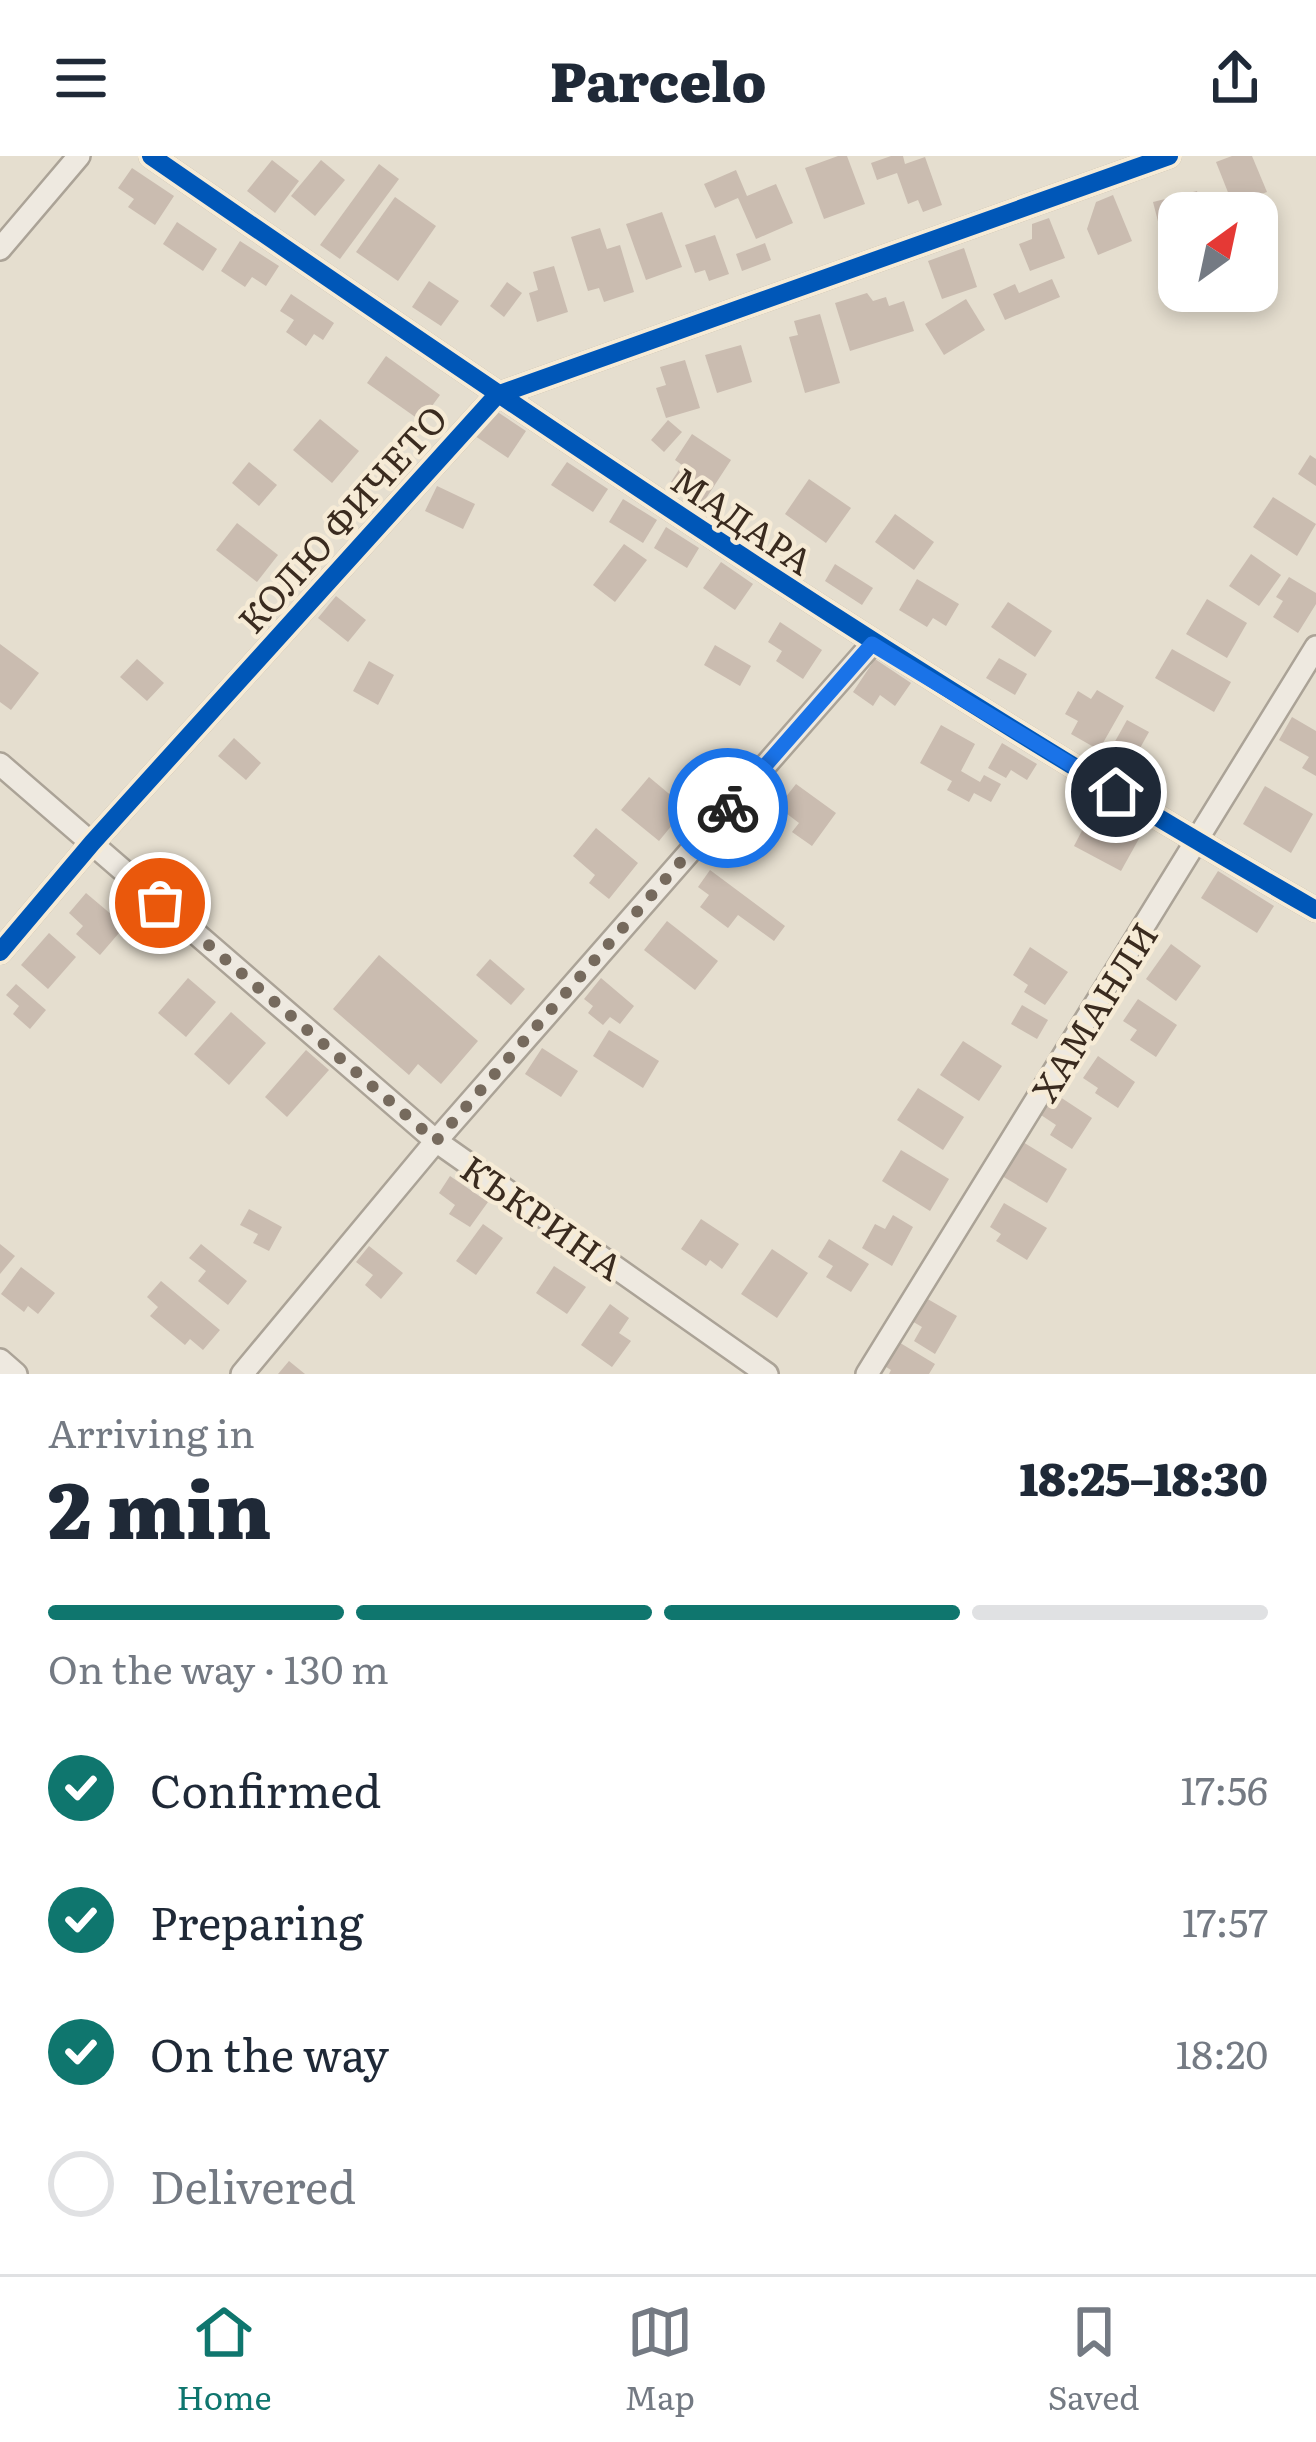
<!DOCTYPE html>
<html lang="en">
<head>
<meta charset="utf-8">
<style>
  body { margin:0; font-family:Literata,serif; background:#f6f6f7; color:#1f2937; height:100vh; display:flex; flex-direction:column; font-size:45px; white-space:nowrap }
  * { box-sizing:border-box; margin:0 }
  p { font-size:39px; color:#747a83 }
  .icon { flex:none; width:66px; height:66px; fill:none; stroke:currentColor; stroke-width:2; stroke-linecap:round; stroke-linejoin:round }
  .map { position:relative; height:1218px; overflow:hidden }
  .panel { display:flex; flex-direction:column; background:#fff; flex:1 }
  .panel>* { flex:none }
  .needle { width:78px; rotate:33deg }
  .tools { position:absolute; left:1158px; top:36px; display:grid; gap:24px }
  .tools a { display:grid; place-items:center; width:120px; height:120px; border-radius:24px; background:#fff; box-shadow:0 6px 18px #0003; font-size:60px }
  .pin { position:absolute; display:grid; place-items:center; width:102px; height:102px; color:#fff; margin:-51px; border:6px solid #fff; border-radius:50%; box-shadow:0 3px 12px #0007 }
  .courier { position:absolute; display:grid; place-items:center; width:120px; height:120px; margin:-60px; border:9px solid #1a73e8; border-radius:50%; background:#fff; color:#222; box-shadow:0 3px 15px #0007 }
  .head em { font-style:normal; font-weight:800 }
  .head div { display:flex; flex-direction:column-reverse }
  .head { display:flex; align-items:center; justify-content:space-between; height:204px; padding:0 48px }
  h1 { font-size:78px; font-weight:800; line-height:90px }
  .bar { display:grid; grid-template-columns:repeat(4,1fr); gap:18px 12px; align-content:center; height:144px; padding:0 48px }
  .bar i { height:15px; border-radius:9px; background:#e0e1e3 }
  .bar .active { background:#0f766e }
  .bar p { grid-column:span 4 }
  ol { padding:0 48px; list-style:none }
  li { display:flex; align-items:center; gap:36px; height:132px }
  li p { margin-inline-start:auto }
  li .icon { padding:12px; border-radius:50%; background:#0f766e; color:#fff; stroke-width:4 }
  li:last-child { color:#747a83 }
  li i { width:66px; height:66px; border:6px solid #e0e1e3; border-radius:50% }
  header { display:flex; justify-content:space-between; align-items:center; height:156px; padding:0 48px; background:#fff; font-size:54px; font-weight:800 }
  .dock { display:flex; justify-content:space-around; align-items:center; height:168px; border-top:3px solid #e0e1e3; background:#fff; font-size:33px; color:#747a83 }
  .dock a { display:grid; justify-items:center; gap:6px }
  .dock .active { color:#0f766e }
  .map>svg:first-child { display:block }
  .building { fill:#cabcb0 }
  .lines { fill:none; stroke-linecap:round; stroke-linejoin:round }
  .street-casing { stroke:#aba397; stroke-width:26 }
  .street { stroke:#eee9e0; stroke-width:21 }
  .cycleway-casing { stroke:#f6ebd6; stroke-width:26 }
  .cycleway { stroke:#0057b8; stroke-width:18 }
  .done { stroke:#766a5d; stroke-width:12; stroke-dasharray:0 21.6 }
  .route { stroke:#1a73e8; stroke-width:15 }
  .labels { text-anchor:middle; dominant-baseline:central; stroke-width:9; stroke-linejoin:round; paint-order:stroke }
  .street-label { font-size:36px; fill:#3a2b1f; stroke:#f6ebd6 }
</style>
</head>
<body>
<header><svg class="icon" aria-label="menu" viewBox="0 0 24 24"><path d="M4 6h16M4 12h16M4 18h16"/></svg>Parcelo<svg class="icon" aria-label="share" viewBox="0 0 24 24"><path d="M12 15V3M7 8l5-5 5 5M5 13v7h14v-7"/></svg></header>
<div class="map">
<svg width="1316" height="1218" viewBox="0 0 1316 1218">
  <rect width="100%" height="100%" fill="#e5decf"/>
  <g class="building">
    <path d="M838,0h9l18,48 -41,15 -19,-51z"/>
    <path d="M891,0h12l2,8 20,-7 17,48 -19,7 -5,-12 -10,4 -11,-31 -20,7 -6,-17z"/>
    <path d="M1232,0h20l15,36 -34,13 -17,-43z"/>
    <path d="M272,4l27,21 -24,32 -28,-22z"/>
    <path d="M321,4l24,20 -30,36 -24,-20z"/>
    <path d="M379,8l20,15 -59,80 -20,-14z"/>
    <path d="M132,12l42,28 -19,29 -27,-18 6,-8 -16,-11z"/>
    <path d="M736,14l11,26 29,-12 17,39 -37,16 -18,-41 -23,10 -11,-24z"/>
    <path d="M1197,35l6,22h-24v19l-17,5 -9,-35z"/>
    <path d="M1113,39l19,46 -34,14 -11,-26 9,-27z"/>
    <path d="M395,41l41,29 -38,55 -42,-29z"/>
    <path d="M662,56l20,55 -36,13 -20,-56z"/>
    <path d="M1049,62l16,40 -35,13 -11,-27 13,-5v-15z"/>
    <path d="M177,66l40,27 -14,22 -40,-27z"/>
    <path d="M600,72l7,21 13,-4 14,47 -30,10 -5,-14 -11,3 -17,-54z"/>
    <path d="M715,79l14,39 -20,7 -4,-11 -10,3 -10,-28z"/>
    <path d="M240,85l39,25 -13,20 -14,-9 -7,10 -24,-16z"/>
    <path d="M765,87l6,17 -29,11 -6,-17z"/>
    <path d="M964,92l13,39 -35,12 -14,-38z"/>
    <path d="M554,110l14,46 -31,10 -8,-29 9,-3 -5,-18z"/>
    <path d="M1052,123l8,18 -55,23 -12,-26 22,-10 4,9z"/>
    <path d="M429,125l30,20 -18,25 -29,-19z"/>
    <path d="M507,126l15,11 -18,24 -14,-11z"/>
    <path d="M867,137l6,8 13,-4 3,9 15,-5 10,30 -64,20 -15,-48z"/>
    <path d="M291,138l43,29 -11,17 -9,-6 -8,12 -20,-14 8,-12 -14,-9z"/>
    <path d="M966,143l19,31 -41,25 -19,-31z"/>
    <path d="M820,158l20,69 -35,10 -16,-56 9,-2 -4,-14z"/>
    <path d="M741,189l11,37 -35,11 -12,-38z"/>
    <path d="M386,200l54,39 -19,26 -54,-38z"/>
    <path d="M685,204l15,48 -34,10 -10,-30 10,-3 -6,-18z"/>
    <path d="M490,251l36,24 -18,27 -36,-24z"/>
    <path d="M320,263l39,32 -27,32 -39,-33z"/>
    <path d="M668,264l14,12 -18,20 -13,-12z"/>
    <path d="M692,278l39,26 -28,43 -32,-21 11,-17 -7,-5z"/>
    <path d="M1310,299l6,4v27l-18,-12z"/>
    <path d="M249,306l28,23 -18,21 -27,-23z"/>
    <path d="M567,306l41,27 -15,23 -42,-27z"/>
    <path d="M809,323l42,29 -25,35 -41,-29z"/>
    <path d="M437,330l38,18 -12,25 -38,-18z"/>
    <path d="M1273,341l43,27 -19,32 -44,-29z"/>
    <path d="M623,343l34,21 -14,23 -34,-21z"/>
    <path d="M895,358l39,28 -20,28 -39,-28z"/>
    <path d="M237,367l41,32 -21,27 -41,-32z"/>
    <path d="M666,371l33,21 -12,20 -33,-20z"/>
    <path d="M624,388l23,16 -32,42 -22,-17z"/>
    <path d="M1251,398l30,21 -22,31 -30,-20z"/>
    <path d="M721,406l32,22 -18,26 -32,-22z"/>
    <path d="M835,408l38,24 -11,17 -37,-24z"/>
    <path d="M1289,421l27,16v11l-18,29 -25,-16 10,-16 -7,-4z"/>
    <path d="M917,423l42,25 -13,22 -13,-8 -6,9 -28,-17z"/>
    <path d="M336,440l30,24 -18,22 -30,-24z"/>
    <path d="M1207,443l40,24 -20,35 -41,-24z"/>
    <path d="M1008,446l44,29 -17,26 -44,-30z"/>
    <path d="M780,466l42,28 -19,29 -27,-18 6,-10 -14,-9z"/>
    <path d="M0,488l39,29 -28,37 -11,-8z"/>
    <path d="M715,489l36,21 -11,20 -36,-21z"/>
    <path d="M1172,493l59,33 -17,30 -59,-34z"/>
    <path d="M999,502l28,16 -12,21 -29,-17z"/>
    <path d="M137,503l27,24 -17,18 -27,-24z"/>
    <path d="M875,503l36,24 -16,23 -15,-11 -7,11 -20,-14z"/>
    <path d="M369,505l25,14 -16,30 -25,-14z"/>
    <path d="M1097,534l27,16 -25,44 -28,-16 7,-13 -13,-7 13,-23 13,8z"/>
    <path d="M1292,561l24,14v45l-14,-8 7,-11 -30,-17z"/>
    <path d="M1127,564l22,12 -19,34 -22,-12z"/>
    <path d="M941,569l34,19 -14,27 19,11 4,-7 17,9 -10,18 -17,-9 -5,9 -22,-12 5,-9 -32,-18z"/>
    <path d="M234,582l27,25 -15,17 -28,-24z"/>
    <path d="M1002,587l35,21 -10,16 -16,-10 -5,8 -18,-10z"/>
    <path d="M649,621l37,31 -27,33 -38,-31z"/>
    <path d="M796,628l40,29 -24,33 -20,-14 7,-9 -21,-16z"/>
    <path d="M1265,630l48,28 -22,39 -48,-29z"/>
    <path d="M1098,644l48,26 -25,45 -47,-25z"/>
    <path d="M749,656l19,15 -20,24 -19,-14z"/>
    <path d="M596,672l42,35 -29,36 -20,-16 6,-8 -22,-19z"/>
    <path d="M710,714l75,56 -11,15 -36,-26 -10,13 -28,-21 9,-12 -11,-8z"/>
    <path d="M1218,715l56,35 -17,27 -56,-35z"/>
    <path d="M86,737l39,33 -25,29 -24,-21 7,-8 -14,-13z"/>
    <path d="M667,765l51,40 -23,29 -51,-40z"/>
    <path d="M49,777l27,24 -28,32 -27,-24z"/>
    <path d="M1171,788l30,22 -25,35 -30,-22z"/>
    <path d="M1030,791l38,25 -23,33 -21,-13 4,-7 -15,-10z"/>
    <path d="M379,799l99,86 -37,43 -23,-20 -9,11 -76,-66z"/>
    <path d="M490,803l35,30 -14,16 -35,-30z"/>
    <path d="M188,822l28,24 -30,35 -28,-24z"/>
    <path d="M601,822l33,28 -14,18 -10,-7 -7,8 -15,-12 5,-7 -9,-7z"/>
    <path d="M16,828l30,26 -16,19 -17,-15 6,-8 -13,-11z"/>
    <path d="M1138,843l39,26 -21,32 -26,-17 7,-10 -14,-9z"/>
    <path d="M1022,849l26,15 -11,19 -26,-15z"/>
    <path d="M231,856l35,31 -37,42 -35,-31z"/>
    <path d="M609,874l50,31 -16,27 -50,-32z"/>
    <path d="M963,885l39,25 -23,35 -39,-26z"/>
    <path d="M542,892l36,23 -17,26 -36,-23z"/>
    <path d="M306,894l23,20 -42,47 -22,-20z"/>
    <path d="M1098,900l37,26 -17,26 -23,-15 3,-5 -15,-10z"/>
    <path d="M918,932l46,29 -21,33 -46,-30z"/>
    <path d="M1054,937l38,25 -20,31 -22,-14 6,-10 -15,-10z"/>
    <path d="M1018,983l49,30 -20,34 -50,-30z"/>
    <path d="M901,994l48,29 -19,32 -48,-30z"/>
    <path d="M450,1020l38,26 -18,25 -21,-13 6,-9 -16,-12z"/>
    <path d="M1004,1047l43,25 -20,32 -31,-19 5,-7 -11,-7z"/>
    <path d="M249,1053l33,18 -13,24 -16,-8 5,-9 -18,-9z"/>
    <path d="M893,1059l20,12 -21,39 -30,-18 13,-24 10,5z"/>
    <path d="M701,1063l38,25 -17,25 -12,-9 -4,6 -25,-17z"/>
    <path d="M483,1068l20,14 -27,37 -20,-14z"/>
    <path d="M829,1083l40,25 -18,28 -25,-15 7,-11 -15,-9z"/>
    <path d="M0,1088l15,12 -15,18z"/>
    <path d="M201,1088l46,37 -19,24 -30,-24 8,-10 -17,-13z"/>
    <path d="M369,1090l34,27 -22,26 -16,-14 8,-10 -17,-13z"/>
    <path d="M772,1093l36,24 -31,45 -36,-24z"/>
    <path d="M554,1110l32,21 -19,27 -31,-21z"/>
    <path d="M21,1111l34,26 -17,21 -10,-8 -4,6 -23,-18z"/>
    <path d="M161,1125l59,49 -17,20 -13,-11 -5,6 -35,-29 8,-9 -11,-10z"/>
    <path d="M919,1138l38,22 -22,38 -21,-13 8,-14 -17,-10z"/>
    <path d="M610,1148l19,14 -10,15 12,8 -19,26 -31,-22z"/>
    <path d="M892,1182l43,26 -6,10h-40l2,-4 -13,-8z"/>
    <path d="M289,1205l16,13h-27z"/>
  </g>
  <g class="lines">
    <defs>
      <g id="street">
        <path d="M151,0c381,263 763,524 1165,754"/>
        <path d="M0,93l79,-93"/>
        <path d="M0,608l436,377 331,233"/>
        <path d="M0,796l92,-109 405,-448 672,-239"/>
        <path d="M0,1204l16,14"/>
        <path d="M242,1218l194,-233 436,-497"/>
        <path d="M867,1218l449,-727"/>
      </g>
    </defs>
    <use href="#street" class="street-casing"/>
    <use href="#street" class="street"/>
    <defs>
      <g id="cycleway">
        <path d="M151,0c381,263 763,524 1165,754"/>
        <path d="M0,796l92,-109 405,-448 672,-239"/>
      </g>
    </defs>
    <use href="#cycleway" class="cycleway-casing"/>
    <use href="#cycleway" class="cycleway"/>
  </g>
  <g class="lines">
    <path class="done" d="M160,747l276,238 292,-333"/>
    <path class="route" d="M728,652l144,-164 244,148"/>
  </g>
  <g class="labels">
    <g class="street-label">
      <text transform="translate(341 362) rotate(-48)">КОЛЮ ФИЧЕТО</text>
      <text transform="translate(743 363) rotate(34)">МАДАРА</text>
      <text transform="translate(1093 855) rotate(-58)">ХАМАНЛИ</text>
      <text transform="translate(543 1060) rotate(35)">КЪКРИНА</text>
    </g>
  </g>
</svg>
<div class="tools">
<a><svg class="needle" viewBox="-14 -14 28 28"><path d="M0-13l5 13h-10z" fill="#e53935"/><path d="M0 13l5-13h-10z" fill="#747a83"/></svg></a>
</div>
<div class="pin" style="left:160px;top:747px;background:#ea580c"><svg class="icon" aria-label="bag" viewBox="0 0 24 24"><path d="M5 8h14l-1 12H6zM9 8a3 3 0 0 1 6 0"/></svg></div>
<div class="pin" style="left:1116px;top:636px;background:#1f2937"><svg class="icon" aria-label="home" viewBox="0 0 24 24"><path d="M3 11l9-7 9 7M6 9v11h12V9"/></svg></div>
<div class="courier" style="left:728px;top:652px"><svg class="icon" aria-label="bike" viewBox="0 0 24 24"><circle cx="6" cy="16" r="4"/><circle cx="18" cy="16" r="4"/><path d="M6 16l4-8h5l3 8M10 8l3 8H6M13 5h3"/></svg></div>
</div>
<section class="panel">
<div class="head"><div><h1>2 min</h1><p>Arriving in</p></div><em>18:25–18:30</em></div>
<div class="bar"><i class="active"></i><i class="active"></i><i class="active"></i><i></i><p>On the way · 130 m</p></div>
<ol>
<li><svg class="icon" aria-label="check" viewBox="0 0 24 24"><path d="M5 12l5 5 9-10"/></svg>Confirmed<p>17:56</p></li>
<li><svg class="icon" aria-label="check" viewBox="0 0 24 24"><path d="M5 12l5 5 9-10"/></svg>Preparing<p>17:57</p></li>
<li><svg class="icon" aria-label="check" viewBox="0 0 24 24"><path d="M5 12l5 5 9-10"/></svg>On the way<p>18:20</p></li>
<li><i></i>Delivered</li>
</ol>
</section>
<nav class="dock">
<a class="active"><svg class="icon" aria-label="home" viewBox="0 0 24 24"><path d="M3 11l9-7 9 7M6 9v11h12V9"/></svg>Home</a>
<a><svg class="icon" aria-label="map" viewBox="0 0 24 24"><path d="M3 6l6-2 6 2 6-2v14l-6 2-6-2-6 2zM9 4v14M15 6v14"/></svg>Map</a>
<a><svg class="icon" aria-label="saved" viewBox="0 0 24 24"><path d="M7 4h10v16l-5-4-5 4z"/></svg>Saved</a>
</nav>
</body>
</html>
